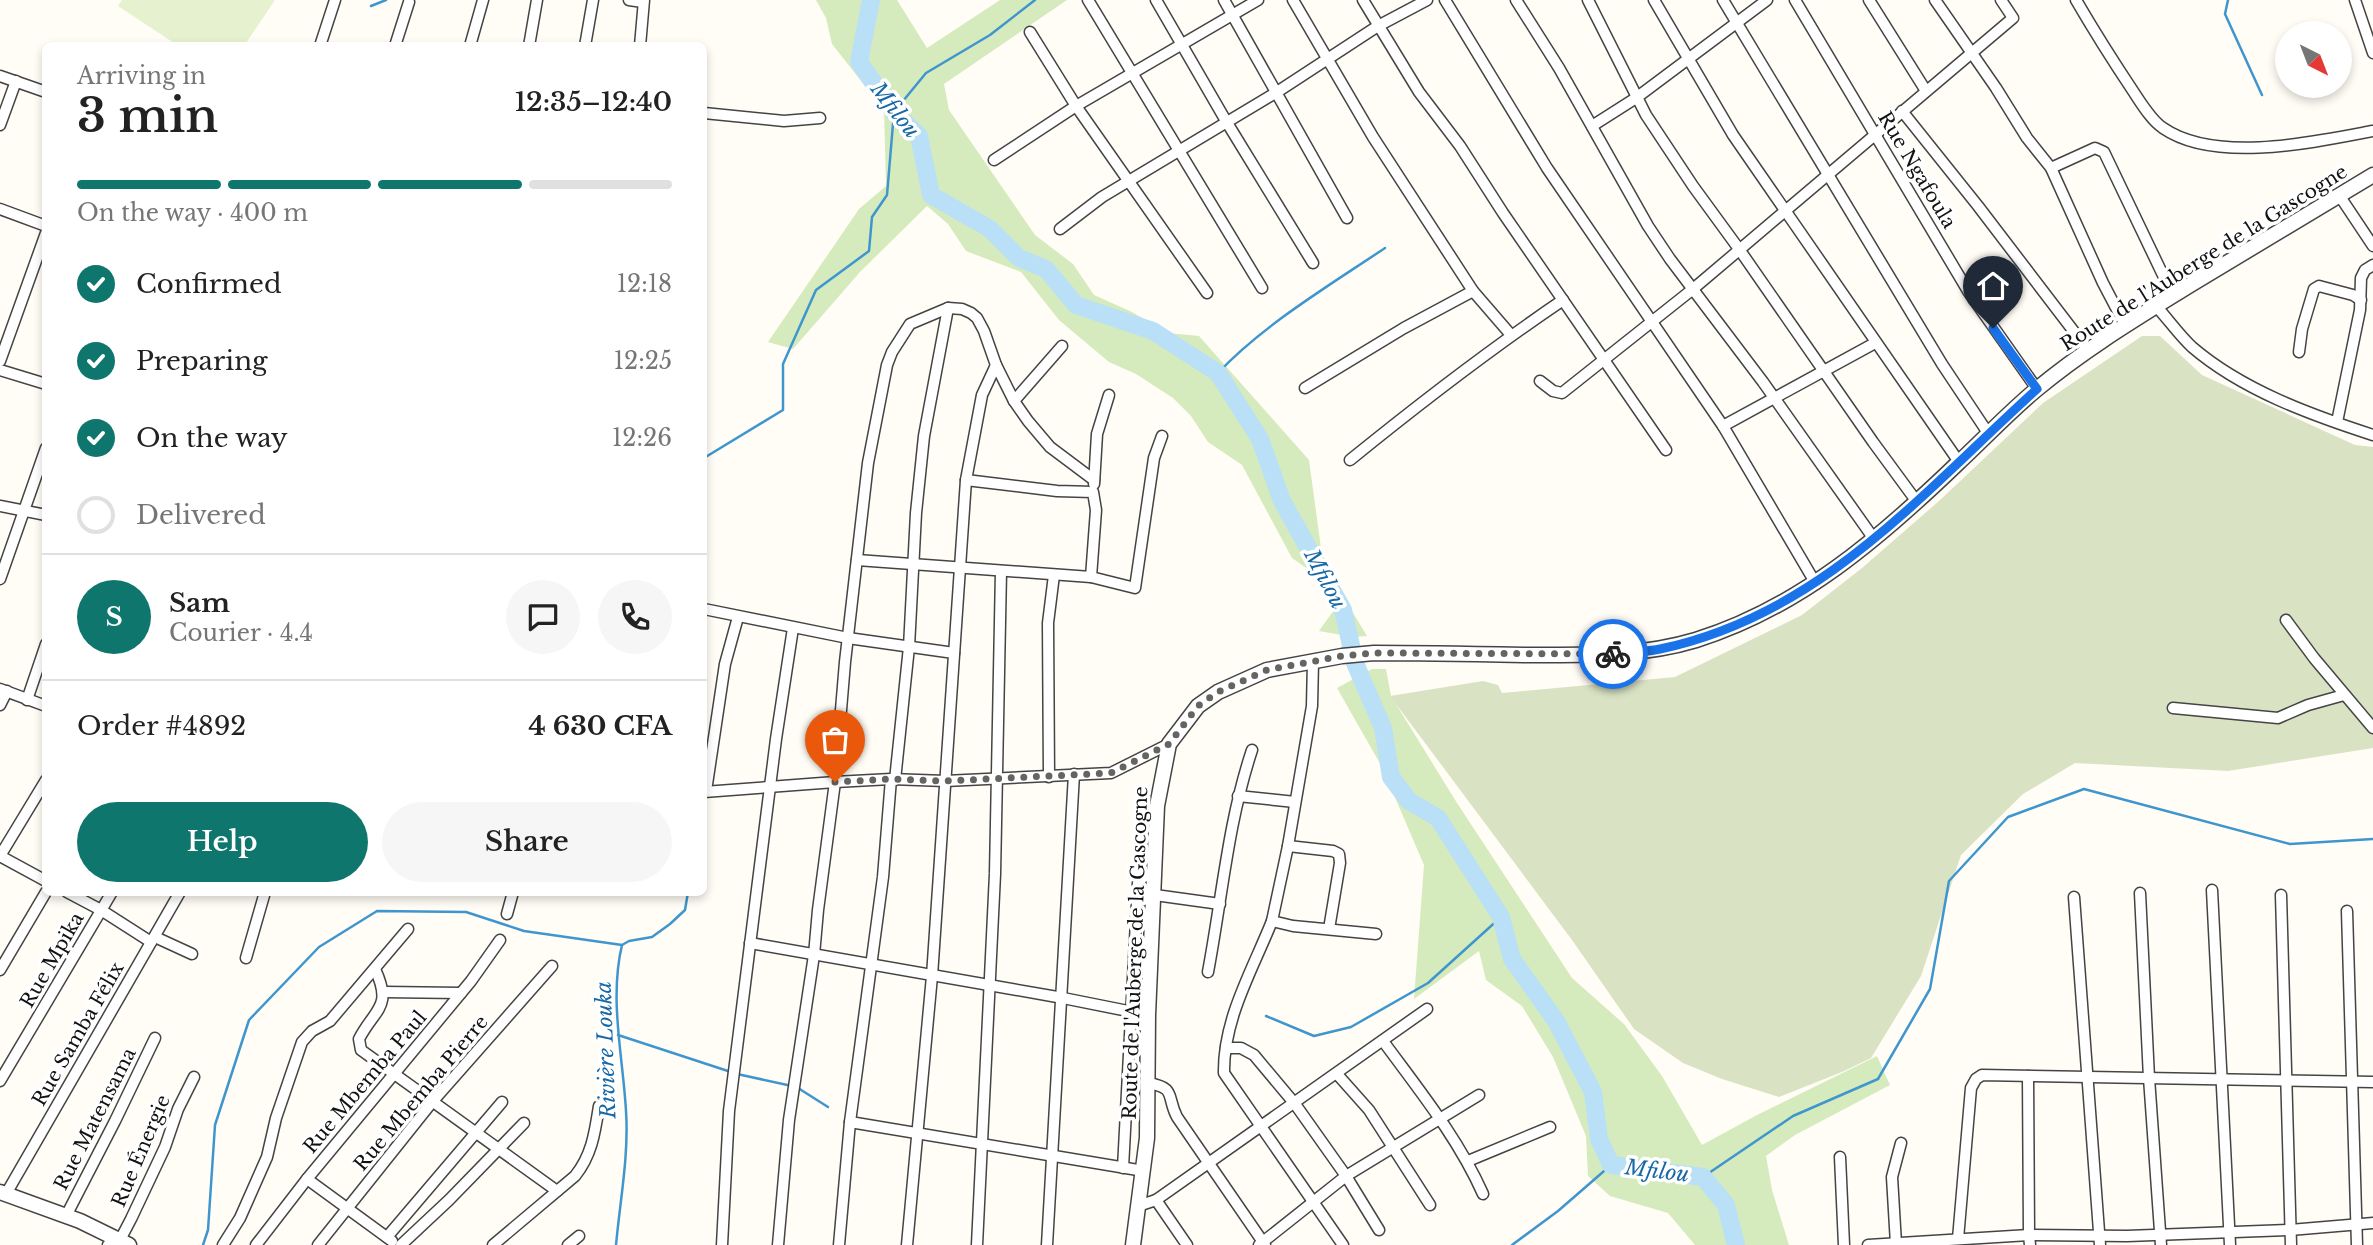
<!DOCTYPE html>
<html lang="en">
<head>
<meta charset="utf-8">
<style>
  body { margin:0; font-family:"Libre Baskerville",serif; background:#f6f6f6; color:#222; height:100vh; display:flex; flex-direction:column; font-size:26px; white-space:nowrap }
  * { box-sizing:border-box; margin:0 }
  p { font-size:23px; color:#767676 }
  .icon { flex:none; width:38px; height:38px; fill:none; stroke:currentColor; stroke-width:2; stroke-linecap:round; stroke-linejoin:round }
  .map { position:relative; flex:1; overflow:hidden }
  .details { position:absolute; left:42px; top:42px; width:665px; height:854px; display:flex; flex-direction:column; background:#fff; border-radius:10px; box-shadow:0 4px 10px #0003 }
  .details>* { flex:none }
  .needle { width:46px; rotate:138deg }
  .buttons { position:absolute; left:2275px; top:21px; display:grid; gap:14px }
  .buttons a { display:grid; place-items:center; width:77px; height:77px; border-radius:50%; background:#fff; box-shadow:0 4px 10px #0003; font-size:35px }
  .pin { position:absolute; display:grid; place-items:center; width:60px; height:60px; color:#fff; margin:-72px -30px; border-radius:50% 50% 50% 0; rotate:-45deg; box-shadow:0 0 7px #0007 }
  .pin .icon { rotate:45deg }
  .courier { position:absolute; display:grid; place-items:center; width:70px; height:70px; margin:-35px; border:5px solid #1a73e8; border-radius:50%; background:#fff; color:#222; box-shadow:0 2px 9px #0007 }
  .overview em { font-style:normal; font-weight:600 }
  .overview div { display:flex; flex-direction:column-reverse }
  .overview { display:flex; align-items:center; justify-content:space-between; height:119px; padding:0 35px }
  h1 { font-size:46px; font-weight:600; line-height:52px }
  .bar { display:grid; grid-template-columns:repeat(4,1fr); gap:10px 7px; align-content:center; height:84px; padding:0 35px }
  .bar i { height:9px; border-radius:5px; background:#e0e0e0 }
  .bar .current { background:#0f766e }
  .bar p { grid-column:span 4 }
  .line { display:flex; align-items:center; gap:18px; padding:0 35px; border-top:2px solid #e0e0e0 }
  .line div { flex:1 }
  .round { display:grid; place-items:center; flex:none; width:74px; height:74px; border-radius:37px; background:#f6f6f6 }
  ol { padding:0 35px; list-style:none }
  li { display:flex; align-items:center; gap:21px; height:77px }
  li p { margin-inline-start:auto }
  li .icon { padding:7px; border-radius:50%; background:#0f766e; color:#fff; stroke-width:4 }
  li:last-child { color:#767676 }
  li i { width:38px; height:38px; border:4px solid #e0e0e0; border-radius:50% }
  .button { display:flex; gap:14px; margin-top:auto; padding:14px 35px }
  .button a { flex:1; height:80px; border-radius:42px; background:#0f766e; color:#fff; font-size:28px; font-weight:600; line-height:80px; text-align:center }
  .button a+a { background:#f6f6f6; color:#222 }
  .map>svg:first-child { display:block }
  .green { fill:#d5ebbd }
  .cemetery { fill:#d9e3c4 }
  .pitch { fill:#e6f2cf }
  .lines { fill:none; stroke-linecap:round; stroke-linejoin:round }
  .stream { stroke:#3f96cf; stroke-width:2.5 }
  .river { stroke:#b9e0f7; stroke-width:18 }
  .minor-casing { stroke:#444; stroke-width:13 }
  .tertiary-casing { stroke:#444; stroke-width:17 }
  .minor { stroke:#fff; stroke-width:10 }
  .tertiary { stroke:#fff; stroke-width:14 }
  .done { stroke:#646461; stroke-width:7; stroke-dasharray:0 12.6 }
  .route { stroke:#1a73e8; stroke-width:9 }
  .labels { text-anchor:middle; dominant-baseline:central; stroke-width:7; stroke-linejoin:round; paint-order:stroke }
  .street-label { font-size:19px; fill:#111; stroke:#fff }
  .water-label { font-size:21px; font-style:italic; fill:#1768a6; stroke:#fff }
</style>
</head>
<body>
<div class="map">
<svg width="2373" height="1245" viewBox="0 0 2373 1245">
  <rect width="100%" height="100%" fill="#fffdf5"/>
  <g class="green">
    <path d="M816,0h81l30,48 73,-48h67l-123,84 5,26 86,125 38,29 21,31 38,17 36,21 31,3 110,124 14,103 44,73 -14,1 -34,-6 15,-21 -22,-38 -20,-14 -50,-93 -34,-23 -17,-26 -18,-18 -37,-24 -27,-12 -50,-42 -38,-48 -55,-21 -18,-27 -21,-18 -67,66 -67,77 -25,-7 91,-133 27,-23 -2,-76 -52,-66 -6,-26z"/>
    <path d="M1372,669h14l5,27 66,107 115,175 52,46 38,52 40,69 55,-30 120,-59 13,29 -95,50 -29,21 6,34 17,55h-94l-27,-32 -58,-17 -22,-20 -2,-40 -33,-79 -31,-51 -36,-26 -7,-29 -65,48 10,-134 -42,-98 -45,-79z"/>
  </g>
  <path class="cemetery" d="M2142,336h18l42,39 153,70 18,2v301l-145,23 -153,-8 -52,31 -62,61 -40,121 -50,82 -29,14 -63,25 -57,-18 -39,-16 -49,-34 -62,-89 -182,-244 93,-15 15,4 4,8 173,-16 127,-62 60,-47 77,-67 104,-98z"/>
  <path class="pitch" d="M122,0h153l-31,46 -67,-1 -59,-39z"/>
  <g class="lines">
    <g class="stream">
      <path d="M2228,0l-3,14 37,81"/>
      <path d="M371,6l15,-6"/>
      <path d="M1218,373c45,-48 112,-88 167,-125"/>
      <path d="M704,458l79,-48v-46l33,-74 53,-39 3,-34 15,-22 7,-83 32,-39 64,-38 45,-35"/>
      <path d="M1266,1016l48,20 37,-9 77,-44 73,-66"/>
      <path d="M618,1035l113,37"/>
      <path d="M737,1074l55,12"/>
      <path d="M798,1088l30,19"/>
      <path d="M1703,1177l90,-61 85,-37 52,-90 19,-108 59,-64 76,-28 206,55 83,-5"/>
      <path d="M203,1245l5,-15 7,-105 34,-105 70,-73 58,-36 89,1 58,19 98,14"/>
      <path d="M616,1245c4,-44 13,-90 10,-134 -3,-54 -17,-112 -4,-166l7,-4 23,-4 18,-13 15,-14 3,-18"/>
      <path d="M1512,1245l46,-34 53,-46"/>
    </g>
    <path class="river" d="M871,0l-12,62 35,50 25,24 12,59 59,34 29,29 27,11 30,36 77,26 65,42 42,66 22,62 61,109 12,53 28,65 8,49 18,24 29,17 63,99 11,42 44,62 37,71 6,47 12,26 92,12 23,28 10,40"/>
    <defs>
      <g id="minor">
        <path d="M629,0l14,2"/>
        <path d="M1088,0l174,288"/>
        <path d="M1156,0l70,121 87,142"/>
        <path d="M1224,0l123,218"/>
        <path d="M1293,0l80,137 100,154 38,44"/>
        <path d="M1363,0l56,92 41,54 43,67 163,237"/>
        <path d="M1445,0l102,168 176,258 93,158"/>
        <path d="M1516,0l43,68 89,158 22,33 93,123 111,157"/>
        <path d="M1588,0l58,115 47,71 46,63 134,193 44,60"/>
        <path d="M1654,0l79,135 226,327"/>
        <path d="M1723,0l219,364 46,69"/>
        <path d="M1795,0l173,291 69,98"/>
        <path d="M1869,0l57,91"/>
        <path d="M1935,0l61,88 31,50 24,30 52,115 22,42"/>
        <path d="M2076,0c18,31 37,61 57,91 8,12 18,29 30,37 52,36 152,14 210,3"/>
        <path d="M2355,0l18,53"/>
        <path d="M1030,32l46,74 131,187"/>
        <path d="M320,46l15,-46"/>
        <path d="M395,46l14,-44"/>
        <path d="M470,46l13,-46"/>
        <path d="M529,46l8,-46"/>
        <path d="M585,46l8,-46"/>
        <path d="M640,46l4,-46"/>
        <path d="M0,76l46,16"/>
        <path d="M1902,111l76,95 110,144"/>
        <path d="M704,113l80,8 36,-3"/>
        <path d="M0,125l16,-44"/>
        <path d="M1592,126l44,-28 131,-98"/>
        <path d="M994,160l82,-54 182,-106"/>
        <path d="M2051,168l44,-20 9,4 69,144"/>
        <path d="M2339,195l34,51"/>
        <path d="M0,209l46,17"/>
        <path d="M1060,229l42,-32 175,-105 101,-66 49,-26"/>
        <path d="M2156,306c12,13 23,29 36,41 50,43 119,68 181,88"/>
        <path d="M2299,352l3,-23 12,-40 5,-3 34,9 8,5"/>
        <path d="M0,361l46,-128"/>
        <path d="M0,370l46,14"/>
        <path d="M1540,381l13,10 9,2 131,-104 320,-271 -12,-18"/>
        <path d="M1305,388l99,-60 69,-37"/>
        <path d="M1014,401l48,-55"/>
        <path d="M2337,422l23,-112 1,-32 4,-8 8,-5"/>
        <path d="M1723,426l152,-83"/>
        <path d="M1350,460c69,-56 139,-110 213,-160"/>
        <path d="M966,480l91,11 36,1 3,18 -5,67"/>
        <path d="M1094,484l3,-50 12,-39"/>
        <path d="M0,506l46,9"/>
        <path d="M857,560l234,17 44,11 19,-130 8,-22"/>
        <path d="M0,579l46,-131"/>
        <path d="M704,609l144,29 106,15"/>
        <path d="M2286,620l28,38 59,70"/>
        <path d="M1313,661l-1,45 -24,140 -16,75 21,5 83,8"/>
        <path d="M0,689l46,17"/>
        <path d="M27,700l19,-56"/>
        <path d="M0,705l7,-14"/>
        <path d="M2173,708l105,10 30,-13 36,-10"/>
        <path d="M1049,777l-1,-154 6,-48"/>
        <path d="M895,780l14,-133 7,-134 8,-77 24,-128"/>
        <path d="M706,791l19,-127 13,-47"/>
        <path d="M704,792l131,-10 56,-3 54,2 166,-8 58,-29"/>
        <path d="M1238,796l57,6"/>
        <path d="M1288,846l45,5 6,3 1,9 -11,66"/>
        <path d="M0,856l46,-76"/>
        <path d="M0,856l46,25"/>
        <path d="M2212,890l18,355"/>
        <path d="M67,892l34,18 50,32"/>
        <path d="M2140,893l9,185 12,167"/>
        <path d="M1155,895l65,9"/>
        <path d="M2281,895l10,350"/>
        <path d="M2074,897l26,348"/>
        <path d="M2347,911l10,334"/>
        <path d="M507,914l6,-22"/>
        <path d="M1272,921c-19,48 -49,98 -48,152l119,172"/>
        <path d="M155,937l37,17"/>
        <path d="M750,943l313,55 85,17"/>
        <path d="M246,958l19,-66"/>
        <path d="M375,969c18,39 0,39 -16,70l2,11 196,141"/>
        <path d="M0,970l46,-78"/>
        <path d="M1208,972c14,-74 20,-150 44,-222"/>
        <path d="M384,992l77,1"/>
        <path d="M1383,1041c36,49 75,97 100,153"/>
        <path d="M1226,1048h15l13,7 41,49 51,72 33,54"/>
        <path d="M1337,1074l32,36 61,95"/>
        <path d="M2028,1076l1,159 1,10"/>
        <path d="M0,1081l112,-189"/>
        <path d="M1148,1083c29,5 18,13 29,34l88,128"/>
        <path d="M850,1122l294,49"/>
        <path d="M1840,1157l4,88"/>
        <path d="M1468,1161l82,-34"/>
        <path d="M1123,1168l15,-285 6,-7 11,1"/>
        <path d="M307,1179l85,62"/>
        <path d="M6,1194l174,-302"/>
        <path d="M1156,1200l31,45"/>
        <path d="M1138,1206l18,-6 271,-191"/>
        <path d="M66,1216l49,-95 40,-83"/>
        <path d="M387,1237l115,-135"/>
        <path d="M1958,1239l13,-151 5,-9 6,-4 391,7"/>
        <path d="M1896,1244l-4,-67 9,-34"/>
        <path d="M108,1245l12,-5 11,-21 34,-72 13,-38 16,-32"/>
        <path d="M223,1245l17,-27 27,-61 9,-39 26,-76 10,-11 18,-10 78,-92"/>
        <path d="M256,1245l51,-66 164,-198 29,-41"/>
        <path d="M318,1245l115,-144 119,-135"/>
        <path d="M401,1245l48,-45 75,-77"/>
        <path d="M493,1245l82,-69c17,-21 20,-44 24,-70"/>
        <path d="M568,1245l11,-9"/>
        <path d="M722,1245l7,-134 47,-372 17,-111"/>
        <path d="M778,1245l11,-125 25,-165 4,-45 17,-128 10,-120 23,-199 19,-98 5,-13 18,-28 38,-16 14,1 9,4 6,5 7,13 12,34 18,36 14,20 22,26 44,33"/>
        <path d="M839,1245l11,-123 33,-245 8,-98"/>
        <path d="M907,1245l25,-269 34,-496 16,-85 14,-30"/>
        <path d="M977,1245l18,-371 6,-303"/>
        <path d="M1047,1245l27,-471"/>
        <path d="M1259,1245l87,-69 133,-81"/>
        <path d="M1868,1245l161,-10 98,1 163,-6 83,-7"/>
      </g>
      <g id="tertiary">
        <path d="M0,1192l80,29 49,24"/>
        <path d="M1133,1245l14,-107 1,-123 9,-209 12,-62 29,-38 20,-14 49,-22 75,-14 32,-3c50,0 100,1 150,2 58,0 116,2 172,-15 103,-32 184,-102 261,-176 27,-25 52,-52 80,-75 48,-40 100,-71 153,-104 61,-37 122,-74 183,-110"/>
      </g>
    </defs>
    <use href="#minor" class="minor-casing"/>
    <use href="#tertiary" class="tertiary-casing"/>
    <use href="#minor" class="minor"/>
    <use href="#tertiary" class="tertiary"/>
  </g>
  <g class="lines">
    <path class="done" d="M835,782l56,-3 54,2 166,-8 58,-29 29,-38 20,-14 49,-22 75,-14 32,-3 239,1"/>
    <path class="route" d="M1613,654c15,-1 32,-2 47,-5 161,-34 261,-155 377,-260l-44,-61"/>
  </g>
  <g class="labels">
    <g class="street-label">
      <text transform="translate(1917 170) rotate(59)">Rue Ngafoula</text>
      <text transform="translate(2204 258) rotate(-32)">Route de l'Auberge de la Gascogne</text>
      <text transform="translate(1135 953) rotate(-88)">Route de l'Auberge de la Gascogne</text>
      <text transform="translate(52 960) rotate(-60)">Rue Mpika</text>
      <text transform="translate(78 1034) rotate(-60)">Rue Samba Félix</text>
      <text transform="translate(365 1082) rotate(-50)">Rue Mbemba Paul</text>
      <text transform="translate(421 1093) rotate(-50)">Rue Mbemba Pierre</text>
      <text transform="translate(95 1119) rotate(-63)">Rue Matensama</text>
      <text transform="translate(141 1151) rotate(-67)">Rue Énergie</text>
    </g>
    <g class="water-label">
      <text transform="translate(895 110) rotate(52)">Mfilou</text>
      <text transform="translate(1325 579) rotate(62)">Mfilou</text>
      <text transform="translate(606 1050) rotate(-92)">Rivière Louka</text>
      <text transform="translate(1657 1171) rotate(7)">Mfilou</text>
    </g>
  </g>
</svg>
<div class="buttons">
<a><svg class="needle" viewBox="-14 -14 28 28"><path d="M0-13l5 13h-10z" fill="#e53935"/><path d="M0 13l5-13h-10z" fill="#767676"/></svg></a>
</div>
<div class="pin" style="left:835px;top:782px;background:#ea580c"><svg class="icon" aria-label="bag" viewBox="0 0 24 24"><path d="M5 8h14l-1 12H6zM9 8a3 3 0 0 1 6 0"/></svg></div>
<div class="pin" style="left:1993px;top:328px;background:#1f2937"><svg class="icon" aria-label="home" viewBox="0 0 24 24"><path d="M3 11l9-7 9 7M6 9v11h12V9"/></svg></div>
<div class="courier" style="left:1613px;top:654px"><svg class="icon" aria-label="bike" viewBox="0 0 24 24"><circle cx="6" cy="16" r="4"/><circle cx="18" cy="16" r="4"/><path d="M6 16l4-8h5l3 8M10 8l3 8H6M13 5h3"/></svg></div>
<section class="details">
<div class="overview"><div><h1>3 min</h1><p>Arriving in</p></div><em>12:35–12:40</em></div>
<div class="bar"><i class="current"></i><i class="current"></i><i class="current"></i><i></i><p>On the way · 400 m</p></div>
<ol>
<li><svg class="icon" aria-label="check" viewBox="0 0 24 24"><path d="M5 12l5 5 9-10"/></svg>Confirmed<p>12:18</p></li>
<li><svg class="icon" aria-label="check" viewBox="0 0 24 24"><path d="M5 12l5 5 9-10"/></svg>Preparing<p>12:25</p></li>
<li><svg class="icon" aria-label="check" viewBox="0 0 24 24"><path d="M5 12l5 5 9-10"/></svg>On the way<p>12:26</p></li>
<li><i></i>Delivered</li>
</ol>
<div class="line" style="height:126px"><b class="round" style="background:#0f766e;color:#fff">S</b><div><b>Sam</b><p>Courier · 4.4</p></div><a class="round"><svg class="icon" aria-label="chat" viewBox="0 0 24 24"><path d="M4 5h16v11H9l-5 4z"/></svg></a><a class="round"><svg class="icon" aria-label="phone" viewBox="0 0 24 24"><path d="M5 4h4l2 5-3 2q2 4 5 5l2-3 5 2v4C11 20 4 13 5 4z"/></svg></a></div>
<div class="line" style="height:91px"><div>Order #4892</div><b>4 630 CFA</b></div>
<div class="button"><a>Help</a><a>Share</a></div>
</section>
</div>
</body>
</html>
